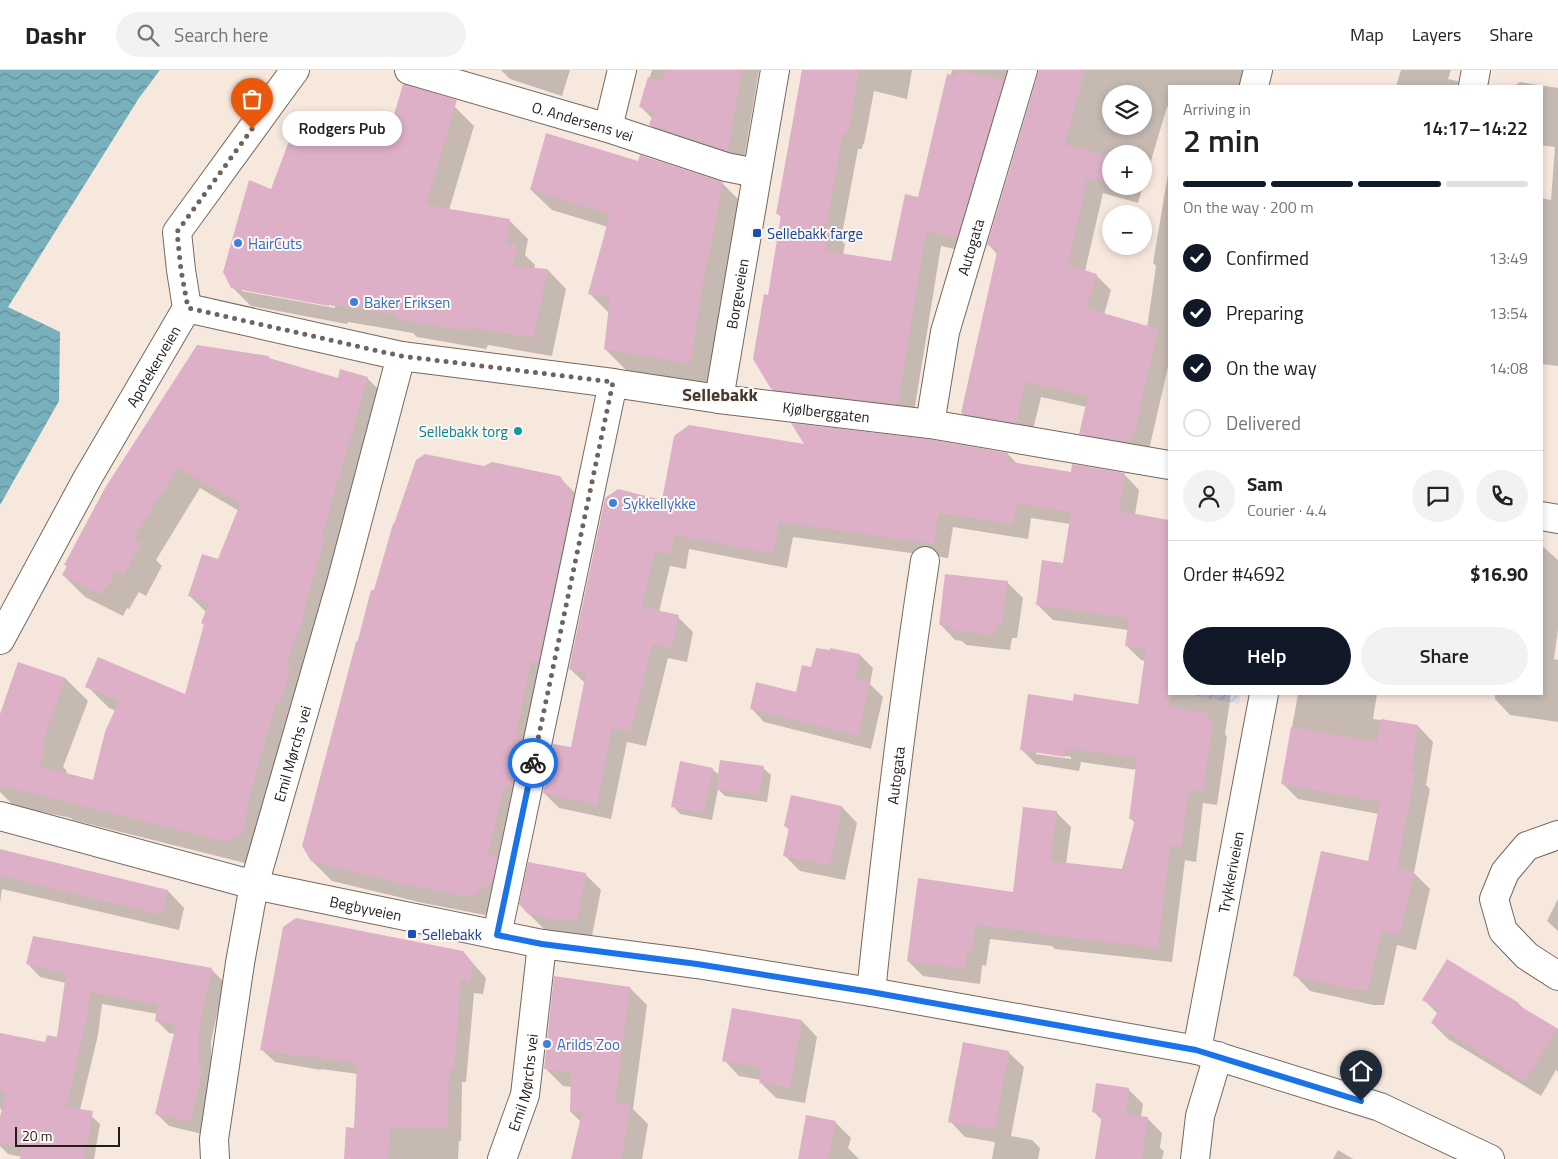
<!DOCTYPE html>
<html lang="en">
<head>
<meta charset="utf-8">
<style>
  body { margin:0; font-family:"Titillium Web",sans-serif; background:#f2f2f2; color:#222; height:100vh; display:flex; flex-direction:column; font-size:19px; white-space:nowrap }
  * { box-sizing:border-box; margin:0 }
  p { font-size:16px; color:#767676 }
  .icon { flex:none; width:28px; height:28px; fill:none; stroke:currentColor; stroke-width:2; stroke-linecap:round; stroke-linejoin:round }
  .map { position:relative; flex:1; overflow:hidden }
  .panel { position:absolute; left:1168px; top:15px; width:375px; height:610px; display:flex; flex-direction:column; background:#fff; border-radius:0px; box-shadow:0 2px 8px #0003 }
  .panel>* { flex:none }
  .controls { position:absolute; left:1102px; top:15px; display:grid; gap:10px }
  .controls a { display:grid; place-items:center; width:50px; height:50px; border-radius:50%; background:#fff; box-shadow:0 2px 8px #0003; font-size:25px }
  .scale { position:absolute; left:15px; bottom:12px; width:105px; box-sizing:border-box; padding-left:5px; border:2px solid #231d1a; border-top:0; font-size:14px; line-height:18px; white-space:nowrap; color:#231d1a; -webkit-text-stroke:4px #fdf8f3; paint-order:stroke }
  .pin { position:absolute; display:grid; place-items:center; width:42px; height:42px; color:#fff; margin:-51px -21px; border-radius:50% 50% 50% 0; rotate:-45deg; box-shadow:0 0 5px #0007 }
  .pin .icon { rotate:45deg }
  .courier { position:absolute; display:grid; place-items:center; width:50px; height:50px; margin:-25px; border:4px solid #1a73e8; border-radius:50%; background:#fff; color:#222; box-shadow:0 1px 6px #0007 }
  .bubble { position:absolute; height:35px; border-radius:18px; background:#fff; box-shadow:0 2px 8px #0003; font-size:16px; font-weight:600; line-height:35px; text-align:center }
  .head em { font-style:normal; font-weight:600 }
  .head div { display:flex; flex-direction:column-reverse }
  .head { display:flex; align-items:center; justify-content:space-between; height:85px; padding:0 15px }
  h1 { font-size:32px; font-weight:600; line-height:38px }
  .bar { display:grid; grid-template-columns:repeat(4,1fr); gap:8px 5px; align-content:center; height:60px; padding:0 15px }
  .bar i { height:6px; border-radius:4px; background:#e0e0e0 }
  .bar .current { background:#111827 }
  .bar p { grid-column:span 4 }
  .line { display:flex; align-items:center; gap:12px; padding:0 15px; border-top:1px solid #e0e0e0 }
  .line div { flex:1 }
  .round { display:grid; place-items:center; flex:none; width:52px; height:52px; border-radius:26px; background:#f2f2f2 }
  ol { padding:0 15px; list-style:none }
  li { display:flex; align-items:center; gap:15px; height:55px }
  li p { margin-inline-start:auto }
  li .icon { padding:5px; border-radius:50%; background:#111827; color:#fff; stroke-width:4 }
  li:last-child { color:#767676 }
  li i { width:28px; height:28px; border:2px solid #e0e0e0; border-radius:50% }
  .cta { display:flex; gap:10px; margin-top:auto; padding:10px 15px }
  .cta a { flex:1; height:58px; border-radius:30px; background:#111827; color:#fff; font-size:20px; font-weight:600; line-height:58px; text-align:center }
  .cta a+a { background:#f2f2f2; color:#222 }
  header { display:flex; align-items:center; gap:30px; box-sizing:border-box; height:70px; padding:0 25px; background:#fff; border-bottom:1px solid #e0e0e0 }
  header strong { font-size:24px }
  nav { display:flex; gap:28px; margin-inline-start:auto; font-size:18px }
  .search { width:350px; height:45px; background:#f2f2f2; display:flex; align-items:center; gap:12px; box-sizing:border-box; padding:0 18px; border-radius:28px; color:#767676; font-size:19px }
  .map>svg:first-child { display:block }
  .industrial { fill:url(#industrial-furrows) }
  .water { fill:url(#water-waves) }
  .shadow { fill:#0003; fill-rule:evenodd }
  .building { fill:#ddb0c8 }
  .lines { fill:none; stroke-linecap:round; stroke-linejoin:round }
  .street-casing { stroke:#75685f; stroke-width:30 }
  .secondary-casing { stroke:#75685f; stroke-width:30 }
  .street { stroke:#fff; stroke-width:28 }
  .secondary { stroke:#fff; stroke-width:28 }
  .done { stroke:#6d645f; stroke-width:5; stroke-dasharray:0 9 }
  .route { stroke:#1a73e8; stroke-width:6 }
  .transit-dot { fill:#1a4fb4; stroke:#fdf8f3; stroke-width:2 }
  .shop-dot { fill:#3f7fe0; stroke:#fdf8f3; stroke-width:2 }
  .culture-dot { fill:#0f9aa8; stroke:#fdf8f3; stroke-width:2 }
  .labels { text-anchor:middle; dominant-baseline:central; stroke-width:4; stroke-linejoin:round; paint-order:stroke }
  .street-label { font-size:15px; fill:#231d1a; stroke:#fdf8f3 }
  .transit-label { font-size:15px; fill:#164399; stroke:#fdf8f3; text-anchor:start }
  .shop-label { font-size:15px; fill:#366cbe; stroke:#fdf8f3; text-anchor:start }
  .culture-label { font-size:15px; fill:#0d838f; stroke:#fdf8f3; text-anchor:end }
  .quarter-label { font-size:18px; font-weight:bold; fill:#433830; stroke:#fdf8f3 }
</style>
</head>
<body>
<header>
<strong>Dashr</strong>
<div class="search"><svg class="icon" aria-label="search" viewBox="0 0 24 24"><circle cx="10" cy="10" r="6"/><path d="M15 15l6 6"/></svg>Search here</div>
<nav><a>Map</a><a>Layers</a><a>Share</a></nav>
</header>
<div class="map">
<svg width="1558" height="1089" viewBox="0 0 1558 1089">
  <defs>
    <pattern id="industrial-furrows" width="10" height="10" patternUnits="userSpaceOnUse" patternTransform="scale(1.25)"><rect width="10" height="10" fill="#e2def4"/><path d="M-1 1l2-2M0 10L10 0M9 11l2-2" fill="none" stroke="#c2bed1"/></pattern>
    <pattern id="water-waves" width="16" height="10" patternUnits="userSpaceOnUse" patternTransform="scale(1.25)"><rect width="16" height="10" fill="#78b0bc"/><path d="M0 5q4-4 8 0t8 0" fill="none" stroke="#628f98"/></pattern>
  </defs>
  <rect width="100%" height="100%" fill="#f7e8de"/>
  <path class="industrial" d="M1187,624h54l-2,10z"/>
  <path class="water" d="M0,0h160l-21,28 -131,209 52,25 -1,69 -59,104z"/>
  <g class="shadow">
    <path d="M501,0h69l-8,26 -52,-17z"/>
    <path d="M652,0h107l-16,96 -77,-26 -15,-15 2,-6 -12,-12z"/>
    <path d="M802,0h110l-5,29 -33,-8 -10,53h-1l-1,5h-4l-17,91 4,4 -2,11 49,8 27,-65 33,-128h306l-5,16h-84v21h-2l-23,77v-30h-33v32h32l-5,17 -35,-10 -18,78 11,4 15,15 -7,25 43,13 9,-62 -3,-3 16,-95v195l-21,91 -52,-5 -15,-16 6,-26 -46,-10 -10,41 -53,-9 -16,-16 35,-159 -8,-9 50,-175h-4l-63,183 -31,-7 -28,173 -125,-14 -16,-16 -3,-93 13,-78 -4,-4zM1111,24h33v32h-33z"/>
    <path d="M1401,0h50l-3,9 9,2 5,5h-66z"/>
    <path d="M1520,12l38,6v278l-17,-2v-166l10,2 4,-53 -14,-2v-59h-27z"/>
    <path d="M455,37l19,19 -25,84 61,11 18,18 -3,16 10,10 -1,4 14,1 18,19 -14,67 -64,-11 -2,4 -69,-12 -4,-4 -65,-11 -1,2 -96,-18 -19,-19 39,-97 56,-64 59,21zM242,218l93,18v2l-93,-17z"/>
    <path d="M722,113l21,21 -33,180 -84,-14 -21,-21 5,-35 -20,-20 18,-67 -56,-17 -21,-20z"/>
    <path d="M271,290l68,19 28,-1 22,22 -140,464 -176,-44 -2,-2 -57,-12 -14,-14v-74l19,-54 47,15 22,22 -25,66 4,4 -1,3 28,8 22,-71 -7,-3 -22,-22 99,10 19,-70 -3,-3 4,-11 -17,-17 30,-34 20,-50 -39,-23 -44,72 6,6 -16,30 -7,-4 -10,17 -2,-1 -4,8 -38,-19 -22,-22z"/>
    <path d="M806,376l202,8 10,11 54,8 52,1 15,16 -4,25 34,179h62l-6,40 2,3 -10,68 -14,-2 -7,59 -11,-2 -13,102 -117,-13 -3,-3 -62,-7 -4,27 -4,-1 -2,19 -57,-8 -15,-15 106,-68 42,-81 15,15 -5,37 57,7 12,-48 -5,-5 7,-48 -56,-8 -2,9 -43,-7 -15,-15 53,-47 65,3 6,-44 -4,-1 -15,-15 2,-15 -75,-10 -15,-15 26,-41 6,-40 -39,-6 -3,21 -75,-12 -5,31 -155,-21 -6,31 -98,-19 -3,20 -16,-3 -11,46 19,5 15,15 -6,30 -19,-4 -22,88 -19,-4 -16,77 -52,-11 -15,-15 28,-44 13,-66 -15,-14 93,-168zM1036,681l35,6v2l-35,-5z"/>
    <path d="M484,398l75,9 20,20 -89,419 -67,-13 -91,-22 -20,-20 47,-220 15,-49z"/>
    <path d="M1541,475l17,15v70l-4,29 4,1v62l-48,-7 -15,-16v-5h46z"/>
    <path d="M1007,512l16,16 -6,40h-5l-2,12 -44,-5 -4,-4 -7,-1 -15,-16z"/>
    <path d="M860,585l13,13 -3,16 13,13 -12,52 -107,-27 -13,-14 46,-15 15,-24z"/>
    <path d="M1298,624h79l-4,25 45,7 15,16 -7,43 4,4 -16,84 16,16 -14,61 -19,-5 -13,60h-11l-63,-14 -15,-16 74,-112 10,-49 -81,-15 -16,-16z"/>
    <path d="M763,698l8,7 -4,27 -42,-6 -7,-7 -6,31 -32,-6 -7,-8 39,-37 7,6z"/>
    <path d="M842,737l15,16 -12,57 -45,-9 -16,-16 6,-24 -5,-5z"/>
    <path d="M0,780l168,41 16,17 -5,22 -177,-41 -2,14z"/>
    <path d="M585,804l16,16 -9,46 -16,-2v2l-31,-6 -16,-16z"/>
    <path d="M1558,829v32l-11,-10z"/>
    <path d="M463,882l23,26 -3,16 -9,-1 -8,89h-4l-1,59h-2l-1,18h-112l9,-30 3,-55 -37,-5v1l-46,-8 -14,-13z"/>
    <path d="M28,894l183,5 13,13 -13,60v36l-9,56 -33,-8 -13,-13 19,-79 -6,-1 -12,-12 1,-7 -56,-10 -4,31 -18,75 7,2 13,12 -6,35h-73l1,-2 -14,-3 -8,-8v-24l3,-11 -3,-3v-49l58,-21 8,-55 -26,-6z"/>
    <path d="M555,908l75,10 17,17 -14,104 15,15 -6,35h-70l9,-37 -10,-10 1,-25 -9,-1 -18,-18z"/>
    <path d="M1424,930l95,4 6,6 33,19v43l-2,-2 -15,26 -93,-57 -16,-16 6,-9z"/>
    <path d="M733,939l69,12 15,16 -12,66 -29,-5 -16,-16 1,-2 -22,-4 -15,-16z"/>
    <path d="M1008,982l16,15 -13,69 21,4 8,8 -2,11h-46l3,-17 -30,-5 -15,-16z"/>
    <path d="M1128,1019l15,15 -2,13 6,1 15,15 -2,15 4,3 -2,8h-66l6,-39 -9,-9z"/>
    <path d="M835,1052l16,16 -3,10 11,11h-60z"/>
    <path d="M1338,1080l15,9h-20z"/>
  </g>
  <g class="building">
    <path d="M666,0h76l-14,81 -79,-26 5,-13 -15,-5 9,-30 14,4z"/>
    <path d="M802,0h57l-10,59h-1l-1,5h-4l-17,92 4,1 -4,24 65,10 14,-67 13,3 29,-123 9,2 1,-6 47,10 -47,158 -31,-7 -28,173 -127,-15 -18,-30 11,-65 4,1 13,-80 -5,-1z"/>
    <path d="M1039,0h46l-20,74 46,14v27l-24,-7 -19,87 29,9 -11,34 72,21 -25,110 -3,-1v4l-51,-8 9,-38 -63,-14 -9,41 -55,-10 37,-165 -11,-3z"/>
    <path d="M403,14l54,16 -31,105 84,14 -4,24 11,2 -4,21 35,3 -15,69 -64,-11 -1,4 -71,-12 1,-4 -69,-11v2l-98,-18 -8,-16 26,-92 22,9 24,-64 13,-8h10l9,8 58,20z"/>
    <path d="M546,63l92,28 2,-6 83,27 -15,79h-1l-17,103 -86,-15 6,-51 -22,-4 22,-80 -80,-24z"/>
    <path d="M197,275l72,11v2l69,20 2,-9 28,8 -46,158 3,2 -21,72 2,1 -21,56 6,2 -11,34 -3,-1 -11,37 -16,58 -7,37 -17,9 -176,-44v-1l-50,-11v-72l18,-52 48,16 -25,68 5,2 -7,18 54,14 12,-48 14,-31 -34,-14 13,-30 87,37 19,-70 -3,-1 8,-20 -21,-7 14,-42 16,5 22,-55 -62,-37 -45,72 8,4 -17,32 -8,-4 -9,17 -2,-1 -4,8 -39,-20 5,-9 -3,-1 41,-77z"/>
    <path d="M791,353l137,16 80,14 -2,8 65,11 1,-8 53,9 -6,38 50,9v187l39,6 -1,7 6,1 -10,70 -14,-2 -8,58 -11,-1 -12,102 -119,-14v-2l-64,-7 -3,27 -5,-1 -2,18 -58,-8 11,-83 95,14 10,-85 34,4 -7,50 72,8 13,-49 -6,-1 8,-61 -71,-10 -1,9 -45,-7 8,-56 45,7 1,-7 64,10 8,-55 -21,-3 4,-28 -93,-13 6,-45 21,3 8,-51 -55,-9 -3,21 -75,-11 -4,31 -155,-22 -6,32 -98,-19 -4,19 -16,-3 -13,56 37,8 -7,33 -19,-4 -22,87 -19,-3 -15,77 -54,-12 10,-49 18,3 15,-74 -17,-4 36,-171 13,-9 44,11 12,-64 15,-11 115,19z"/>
    <path d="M425,384l59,12 8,-4 68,14 13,19 -35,168 -7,-2 -13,63 -2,12 7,1 -11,49 -8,-1 -16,69 10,2 -6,26 -22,15 -68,-13 -91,-23 -9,-15 54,-204 2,-2 13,-50h3l19,-66h1l22,-64z"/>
    <path d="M945,504l63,7 -6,42h-5l-2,12 -46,-5 1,-4 -11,-1z"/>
    <path d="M816,578l14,2v-2l30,6 -5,25 15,4 -12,53 -108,-27 6,-27 40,10 6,-27 9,2z"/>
    <path d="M1381,649l37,6 -7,46 4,1 -18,96 17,4 -14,63 -18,-5 -14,60h-11l-64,-14 28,-125 47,10 12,-59 -99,-18 10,-57 86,15z"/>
    <path d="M720,690l44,6 -5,29 -43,-6z"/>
    <path d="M680,691l33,7 -9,45 -33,-6z"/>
    <path d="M791,725l51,11 -12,59 -47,-9 6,-28 -5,-2z"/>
    <path d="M0,779l168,41 -6,25 -162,-39z"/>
    <path d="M528,792l58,11 -9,48 -16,-2 -1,2 -32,-7 -9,-10z"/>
    <path d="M296,848l167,33 5,6 5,7 -3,17 -9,-1 -7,90 -5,-1 -1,59 -58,-1 -2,32h-44l2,-32 8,1 3,-65 -49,-7v2l-48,-8 23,-123z"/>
    <path d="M33,866l179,32 -13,61v38l4,1 -13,54 -35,-8 21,-89 -21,-4 3,-16 -68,-13 -4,30 -20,85 27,4 -9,48h-64l2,-11 -22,-5v-26l6,-25 -6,-1v-58l45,9 2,-7 10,2 9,-63 -40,-10z"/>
    <path d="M1447,889l72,44 -1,2 39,23 -32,53 -94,-58 8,-13 -17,-10z"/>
    <path d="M554,906l76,11 -15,116 16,2 -10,54h-50l11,-46 -12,-1 1,-40 -27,-3z"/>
    <path d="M732,938l70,12 -12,68 -31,-5 3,-15 -40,-7z"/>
    <path d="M963,972l46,9 -15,79 -46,-8z"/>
    <path d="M1096,1013l33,5 -3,26 22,3 -6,42h-47l7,-45 -10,-2z"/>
    <path d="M806,1045l30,6 -8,38h-30z"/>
  </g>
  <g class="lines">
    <defs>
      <g id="street">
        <path id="s1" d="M409,0l199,58 118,39 30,6"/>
        <path d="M1254,16l4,-16"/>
        <path d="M1473,16l3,-16"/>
        <path d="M608,58l14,-58"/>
        <path d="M187,238l214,48"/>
        <path id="s2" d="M719,329l211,25 239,41"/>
        <path id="s3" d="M930,354l15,-92 78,-262"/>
        <path d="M1541,446l17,3"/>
        <path id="s4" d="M0,570l87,-161 100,-171 -6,-38 -4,-38 118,-162"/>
        <path d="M0,746l254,69"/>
        <path d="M1558,765l-31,11 -22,26 -11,27 9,32 24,25 31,20"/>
        <path d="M497,865l116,-552"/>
        <path id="s5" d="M871,922c15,-144 32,-288 54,-431"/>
        <path id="s6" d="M1197,980l67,-356"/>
        <path id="s7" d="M502,1089l23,-64 17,-151"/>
        <path d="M1195,1089l5,-43 18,-60"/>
      </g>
      <g id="secondary">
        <path id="s8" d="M254,815l288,59 155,20 174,28 326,58 183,57 110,52"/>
        <path id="s9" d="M215,1089l-1,-20 9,-60 17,-116 14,-78 87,-302 60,-227 212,27 106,16 56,-329"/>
      </g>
    </defs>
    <use href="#street" class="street-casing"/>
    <use href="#secondary" class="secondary-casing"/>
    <use href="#street" class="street"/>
    <use href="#secondary" class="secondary"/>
  </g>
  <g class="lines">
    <path class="done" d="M252,59l-75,103 4,38 7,38 213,48 212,26 -80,381"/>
    <path class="route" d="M533,693l-36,172 45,9 155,20 174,28 325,58 165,51"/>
  </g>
  <g class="transit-dot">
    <rect x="752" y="158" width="10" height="10" rx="2.5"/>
    <rect x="407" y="859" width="10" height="10" rx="2.5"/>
  </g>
  <g class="shop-dot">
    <circle cx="238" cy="173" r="5"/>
    <circle cx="354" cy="232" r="5"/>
    <circle cx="613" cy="433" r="5"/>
    <circle cx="547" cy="974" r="5"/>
  </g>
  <circle class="culture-dot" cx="518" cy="361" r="5"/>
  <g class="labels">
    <g class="street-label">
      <text stroke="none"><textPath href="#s1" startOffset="181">O. Andersens vei</textPath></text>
      <text stroke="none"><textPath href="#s3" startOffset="182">Autogata</textPath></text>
      <text stroke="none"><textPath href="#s9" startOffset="1254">Borgeveien</textPath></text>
      <text stroke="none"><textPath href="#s4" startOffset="314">Apotekerveien</textPath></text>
      <text stroke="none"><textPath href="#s2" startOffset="108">Kjølberggaten</textPath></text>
      <text stroke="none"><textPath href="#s9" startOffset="414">Emil Mørchs vei</textPath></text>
      <text stroke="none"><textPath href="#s5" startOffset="218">Autogata</textPath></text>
      <text stroke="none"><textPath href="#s6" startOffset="181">Trykkeriveien</textPath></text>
      <text stroke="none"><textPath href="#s8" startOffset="114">Begbyveien</textPath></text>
      <text stroke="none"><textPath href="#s7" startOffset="80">Emil Mørchs vei</textPath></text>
    </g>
    <g class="transit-label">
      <text x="767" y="163">Sellebakk farge</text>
      <text x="422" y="864">Sellebakk</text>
    </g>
    <g class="shop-label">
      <text x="248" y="173">HairCuts</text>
      <text x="364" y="232">Baker Eriksen</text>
      <text x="623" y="433">Sykkellykke</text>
      <text x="557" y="974">Arilds Zoo</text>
    </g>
    <g class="culture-label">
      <text x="508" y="361">Sellebakk torg</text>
    </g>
    <g class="quarter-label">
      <text x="720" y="324">Sellebakk</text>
    </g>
  </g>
</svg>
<div class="controls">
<a><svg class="icon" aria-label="layers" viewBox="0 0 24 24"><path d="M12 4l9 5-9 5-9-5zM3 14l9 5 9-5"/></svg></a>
<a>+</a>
<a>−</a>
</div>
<div class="scale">20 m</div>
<div class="pin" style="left:252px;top:59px;background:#ea580c"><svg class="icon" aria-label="bag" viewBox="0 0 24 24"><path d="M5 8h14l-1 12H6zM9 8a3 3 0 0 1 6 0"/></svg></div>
<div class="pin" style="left:1361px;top:1031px;background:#1f2937"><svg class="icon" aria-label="home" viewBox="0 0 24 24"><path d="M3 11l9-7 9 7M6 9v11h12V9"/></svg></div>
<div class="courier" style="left:533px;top:693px"><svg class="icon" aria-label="bike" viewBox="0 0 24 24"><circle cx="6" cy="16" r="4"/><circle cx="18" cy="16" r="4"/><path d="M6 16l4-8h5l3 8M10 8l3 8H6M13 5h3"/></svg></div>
<div class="bubble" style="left:282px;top:41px;width:120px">Rodgers Pub</div>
<section class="panel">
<div class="head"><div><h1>2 min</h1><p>Arriving in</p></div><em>14:17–14:22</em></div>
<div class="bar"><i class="current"></i><i class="current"></i><i class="current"></i><i></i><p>On the way · 200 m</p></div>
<ol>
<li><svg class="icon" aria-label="check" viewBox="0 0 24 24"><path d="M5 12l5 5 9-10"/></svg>Confirmed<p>13:49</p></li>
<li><svg class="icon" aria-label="check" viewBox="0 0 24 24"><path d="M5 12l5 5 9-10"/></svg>Preparing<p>13:54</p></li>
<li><svg class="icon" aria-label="check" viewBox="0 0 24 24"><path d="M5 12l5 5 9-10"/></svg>On the way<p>14:08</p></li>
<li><i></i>Delivered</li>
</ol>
<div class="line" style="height:90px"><a class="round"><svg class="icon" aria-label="person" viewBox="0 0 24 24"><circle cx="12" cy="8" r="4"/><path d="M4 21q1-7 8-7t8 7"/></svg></a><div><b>Sam</b><p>Courier · 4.4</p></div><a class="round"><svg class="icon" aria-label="chat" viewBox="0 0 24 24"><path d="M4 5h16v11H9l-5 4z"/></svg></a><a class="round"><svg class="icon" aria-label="phone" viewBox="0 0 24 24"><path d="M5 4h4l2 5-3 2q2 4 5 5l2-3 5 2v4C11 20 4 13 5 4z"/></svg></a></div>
<div class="line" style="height:65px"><div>Order #4692</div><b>$16.90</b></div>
<div class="cta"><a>Help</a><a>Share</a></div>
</section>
</div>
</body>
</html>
